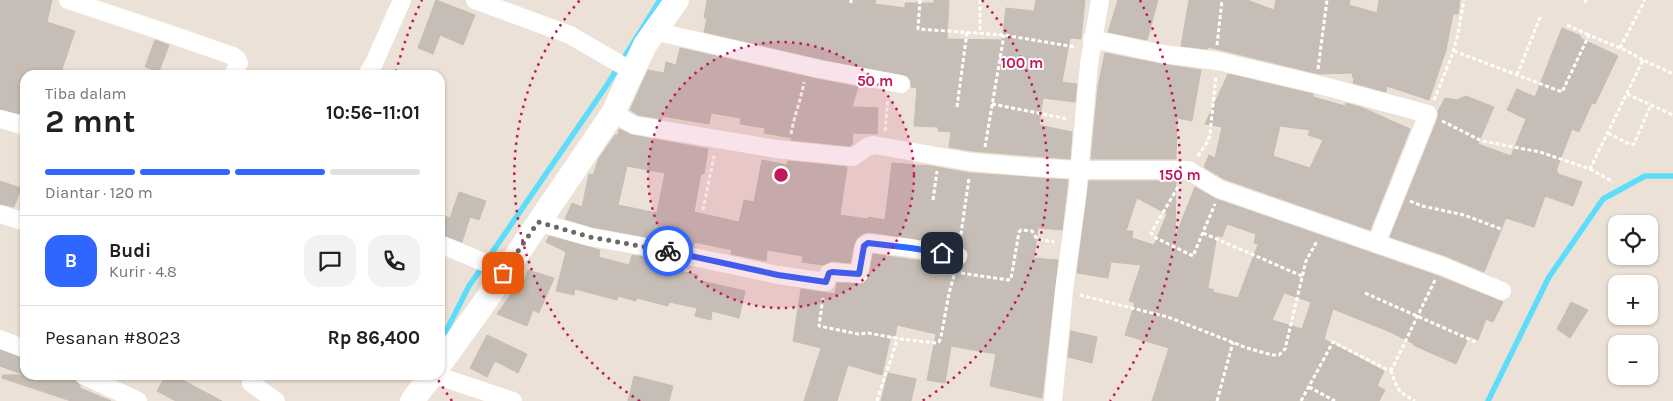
<!DOCTYPE html>
<html lang="id">
<head>
<meta charset="utf-8">
<style>
  body { margin:0; font-family:Karla,sans-serif; background:#f2f2f2; color:#202124; height:100vh; display:flex; flex-direction:column; font-size:19px; white-space:nowrap }
  * { box-sizing:border-box; margin:0 }
  p { font-size:16px; color:#757577 }
  .icon { flex:none; width:28px; height:28px; fill:none; stroke:currentColor; stroke-width:2; stroke-linecap:round; stroke-linejoin:round }
  .map { position:relative; flex:1; overflow:hidden }
  .side { position:absolute; left:20px; top:70px; width:425px; height:310px; display:flex; flex-direction:column; background:#fff; border-radius:15px; box-shadow:0 1px 4px #0004 }
  .side>* { flex:none }
  .buttons { position:absolute; left:1608px; top:215px; display:grid; gap:10px }
  .buttons a { display:grid; place-items:center; width:50px; height:50px; border-radius:10px; background:#fff; box-shadow:0 1px 4px #0004; font-size:25px }
  .pin { position:absolute; display:grid; place-items:center; width:42px; height:42px; color:#fff; margin:-21px; border-radius:10px; box-shadow:0 2px 8px #0006 }
  .courier { position:absolute; display:grid; place-items:center; width:50px; height:50px; margin:-25px; border:4px solid #2f66ff; border-radius:50%; background:#fff; color:#222; box-shadow:0 1px 6px #0007 }
  .overview em { font-style:normal; font-weight:700 }
  .overview div { display:flex; flex-direction:column-reverse }
  .overview { display:flex; align-items:center; justify-content:space-between; height:85px; padding:0 25px }
  h1 { font-size:32px; font-weight:700; line-height:38px }
  .bar { display:grid; grid-template-columns:repeat(4,1fr); gap:8px 5px; align-content:center; height:60px; padding:0 25px }
  .bar i { height:6px; border-radius:4px; background:#e0e0e0 }
  .bar .current { background:#2f66ff }
  .bar p { grid-column:span 4 }
  .line { display:flex; align-items:center; gap:12px; padding:0 25px; border-top:1px solid #e0e0e0 }
  .line div { flex:1 }
  .round { display:grid; place-items:center; flex:none; width:52px; height:52px; border-radius:15px; background:#f2f2f2 }
  .map>svg:first-child { display:block }
  .lines { fill:none; stroke-linecap:round; stroke-linejoin:round }
  .stream { stroke:#5cddfb; stroke-width:5.5 }
  .building { fill:#c6beb6; stroke:#c6bdb0; fill-rule:evenodd }
  .path { stroke:#fff; stroke-width:3; stroke-dasharray:4 2.5; stroke-linecap:butt }
  .minor { stroke:#fff; stroke-width:18 }
  .secondary { stroke:#fff; stroke-width:24 }
  .done { stroke:#6c6864; stroke-width:5; stroke-dasharray:0 9 }
  .route { stroke:#2f66ff; stroke-width:6 }
  .ring { fill:none; stroke:#c2185b; stroke-width:2.5; stroke-dasharray:2.5 5 }
  .centre { fill:#c2185b; stroke:#fff; stroke-width:2.5 }
  .ring-label { font-size:15px; text-anchor:middle; font-weight:bold; fill:#c2185b; stroke:#fff; stroke-width:4; stroke-linejoin:round; paint-order:stroke }
</style>
</head>
<body>
<div class="map">
<svg width="1673" height="401" viewBox="0 0 1673 401">
  <rect width="100%" height="100%" fill="#ece1d6"/>
  <g class="lines">
    <g class="stream">
      <path d="M440,343l29,-57 138,-201 53,-85"/>
      <path d="M1488,401l61,-124 54,-78 42,-23h28"/>
    </g>
  </g>
  <g class="building">
    <path d="M0,0h52l-5,22 28,9 -15,44h-35v40l-25,-6z"/>
    <path d="M436,0l39,15 -12,30 -23,-10 -7,19 -15,-6z"/>
    <path d="M707,0h169l-1,4 30,4v-5h29v-3h15l-2,39 55,1 4,-32 28,3 2,-11h49l-4,39 -11,-1 -8,44 15,2 -2,18 -32,-4 -4,27 33,7 -2,27 -98,-8 -23,-4 2,-15 -13,-1v-4l-24,-1 3,-38 -6,-1v-6l-4,-5 -86,-17 -117,-27 3,-14h-3z"/>
    <path d="M1118,0h40l-11,40 -39,-8z"/>
    <path d="M1189,0h58l27,10 2,-10h74l-1,5 28,8 2,-13h81l-2,14h-5l-7,36 -17,50 -42,-14 -1,6 -33,-9 1,-5 -2,-1 1,-4 -34,1 -111,-27v2l-27,-3z"/>
    <path d="M1562,28l19,8 -1,2 38,18 -23,48 -3,-1 -13,29 -7,-3 -16,42 2,1v2l24,8 -9,24 -28,-10 -11,31 -28,-9 -22,54 -38,-16 -56,-19 48,-119v-7l7,-13 12,2 9,-4 28,11 -16,37 33,12 15,-37 -19,-9 10,-21 18,8z"/>
    <path d="M155,40l14,5 -10,27 -14,-5z"/>
    <path d="M680,48l137,31 41,8 -6,20 26,1 -1,26 -24,-1 -1,11 -2,2 -59,-6 1,-2 -28,-5 1,-5 -25,-4 1,-6 -30,-5 -2,11 -47,-8v3l-24,-4 -8,-5 18,-40 16,3 2,-11 10,3z"/>
    <path d="M1105,53l56,11 40,6 -9,51 -15,-3 -1,41h-85l7,-73z"/>
    <path d="M1228,74l85,20v3l32,9 1,-3 17,5 47,21 -40,101 -146,-51 -20,-12 5,-12 6,3 7,-31 -17,-3zM1280,126l30,4 -2,5 15,5 -13,28 -37,-12z"/>
    <path d="M619,129l13,6 76,14 -4,25 -3,-1 -7,39 45,10 5,-22 10,2 8,-42 25,5 1,-4 59,6 -7,48 28,4v-2l17,3 7,-57 39,3 39,7 98,7 -6,50 -24,-2 -4,30 24,2 -16,138 -52,-12 6,-32 -45,-8 -6,37 -18,-3 9,-46 -39,-9 -2,11 -4,-1 -9,40 -34,-10 -11,36h-33l17,-53 -28,-7 8,-52 34,5 2,-11h27l5,-7 4,-22 84,12h5l4,-4 2,-5v-5l-4,-4 -4,-2 -91,-14 -7,2 -5,4 -3,6 -4,19 -18,-2 -9,4 -21,-3 1,-6 -36,-6 -1,11 -35,-7 1,-4 -38,-8 -1,4 -101,-19 -27,-8 7,-16 10,4 7,-33 4,1 6,-17 16,-23h3zM627,166l38,7 -8,40 -39,-8z"/>
    <path d="M0,181l21,7 -7,19 -14,-3z"/>
    <path d="M1089,181h87l-1,56 20,-50 21,12 222,77 65,26 -10,20 -7,-3 -8,21 -9,-4 -13,28 -43,-19 1,-1 -26,-13 -55,-22 -9,30 60,32 -7,15 8,4 -6,11h-227l17,-53 -44,-13 10,-32 -6,-2 12,-36 -30,-3 -3,16 -31,-5zM1137,198l30,16 -13,31 -22,-7 1,-7h-7zM1227,224l29,10 -2,9 4,1 -20,54 -25,-6 1,-2 -6,-2 9,-53 5,2zM1284,293l27,9 -9,27 -30,-9z"/>
    <path d="M459,192l27,9 -7,19 -9,-3 -8,25 -22,-8v-19l10,3z"/>
    <path d="M549,236l51,14 -1,7 30,8 3,-10 18,3 -3,9 28,8 1,-5 22,5 -1,5 48,11 -6,27 -27,-7 -1,9 -16,-4 2,-8 -28,-6 -1,4 -31,-8 -1,3 -18,-5 -1,4 -42,-11 -1,6 -18,-4 10,-39 -20,-10z"/>
    <path d="M528,270l26,8 -15,35 -6,-3 -6,16 -30,-12 21,-30 5,2z"/>
    <path d="M1571,302l17,8 -18,28 -13,-9z"/>
    <path d="M1071,331l26,6 -5,26 -24,-6z"/>
    <path d="M487,335l40,19 -9,19 -23,-12 -8,16 -17,-9z"/>
    <path d="M0,350l25,9v16h34l15,4 6,6v3l31,13h-40l-69,-23v-3h22l-24,-9z"/>
    <path d="M888,373l28,6 -5,22h-30z"/>
    <path d="M166,375h7l49,26h-46l-19,-10z"/>
    <path d="M634,376l39,10 -4,15h-41z"/>
  </g>
  <g class="lines">
    <g class="path">
      <path d="M920,0l-2,29 86,6 71,12"/>
      <path d="M980,0v33"/>
      <path d="M851,3v-3"/>
      <path d="M1585,3l1,-3"/>
      <path d="M1567,25l22,10"/>
      <path d="M1217,45l5,-45"/>
      <path d="M1620,48l25,-48"/>
      <path d="M1454,51l108,41 27,-57 36,15 18,10"/>
      <path d="M1318,69l9,-69"/>
      <path d="M1517,75l24,-60"/>
      <path d="M1627,94l46,21"/>
      <path d="M1434,100l17,-42 6,-20 7,-38"/>
      <path d="M992,104l76,15"/>
      <path d="M957,107l10,-75"/>
      <path d="M1442,121l40,20 58,11 50,17 53,-109 30,14"/>
      <path d="M885,131l3,-34"/>
      <path d="M1608,133l21,11h5l17,-39"/>
      <path d="M791,134c3,-18 10,-34 13,-52"/>
      <path d="M985,147l19,-112"/>
      <path d="M1198,156l10,-15 2,-8 6,-57"/>
      <path d="M1590,169l23,13"/>
      <path d="M1178,187l-27,46 3,4 39,19 22,-52"/>
      <path d="M933,200l4,-29"/>
      <path d="M1410,201l12,5 42,9 37,14"/>
      <path d="M703,210l11,-54"/>
      <path d="M1203,233l99,43"/>
      <path d="M960,241l9,-63"/>
      <path d="M961,273l47,7 3,-1 8,-47 2,-2 11,1 5,8 17,3"/>
      <path d="M1365,293l113,50"/>
      <path d="M1080,295l88,22 79,31 25,7h7l6,-6 21,-88 11,-20"/>
      <path d="M823,298l-4,28 39,8 10,-1 33,6 35,4 3,-1 2,-5 8,-44 6,-21"/>
      <path d="M1391,370c6,19 6,21 24,31"/>
      <path d="M1309,387l26,14"/>
      <path d="M877,401c6,-22 15,-41 20,-63"/>
      <path d="M1217,401l16,-59"/>
      <path d="M1301,401l32,-59 53,27h6l43,-89"/>
    </g>
    <g class="minor">
      <path d="M68,0l99,33 66,23 4,3 2,4 -6,12"/>
      <path d="M475,0l95,35 62,36"/>
      <path d="M654,31l165,38 82,15"/>
      <path d="M1092,39l71,15 55,7 98,23 112,30 -52,130"/>
      <path d="M367,75l7,-12 28,-63"/>
      <path d="M613,113l21,12 142,24 77,8 14,-10 7,-2 97,17 59,5 49,3h109l31,19 223,77 60,25"/>
      <path d="M0,119l25,7"/>
      <path d="M0,214l25,8"/>
      <path d="M538,222l52,15 57,10 131,28 48,7 3,-9 3,-1 27,2 5,-28 4,-3 43,5 47,8"/>
      <path d="M440,244l55,23 8,6"/>
      <path d="M0,339l25,10"/>
      <path d="M83,375l55,26"/>
      <path d="M252,375l-1,8 25,18"/>
      <path d="M435,375l78,26"/>
      <path d="M1053,401l11,-110 13,-95 12,-132 11,-64"/>
    </g>
    <g class="secondary">
      <path d="M440,364l42,-58 131,-193 32,-68 32,-45"/>
      <path d="M412,401l20,-26"/>
    </g>
  </g>
  <g class="lines">
    <path class="done" d="M503,273l35,-51 52,15 78,14"/>
    <path class="route" d="M668,251l110,24 48,7 3,-9 3,-1 27,2 5,-28 4,-3 43,5 31,5"/>
  </g>
  <circle cx="781" cy="175" r="133" fill="#c2185b" fill-opacity=".12"/>
  <g class="ring">
    <circle cx="781" cy="175" r="133"/>
    <path d="M640 401A266 266 0 0 1 580 0M982 0A266 266 0 0 1 922 401"/>
    <path d="M452 401A399 399 0 0 1 437 378M396 72A399 399 0 0 1 422 0M1140 0A399 399 0 0 1 1110 401"/>
  </g>
  <circle cx="781" cy="175" r="8" class="centre"/>
  <g class="ring-label">
    <text x="1022" y="68">100 m</text>
    <text x="875" y="86">50 m</text>
    <text x="1180" y="180">150 m</text>
  </g>
</svg>
<div class="buttons">
<a><svg class="icon" aria-label="locate" viewBox="0 0 24 24"><circle cx="12" cy="12" r="6"/><path d="M12 2v4M12 18v4M2 12h4M18 12h4"/></svg></a>
<a>+</a>
<a>−</a>
</div>
<div class="pin" style="left:503px;top:273px;background:#ea580c"><svg class="icon" aria-label="bag" viewBox="0 0 24 24"><path d="M5 8h14l-1 12H6zM9 8a3 3 0 0 1 6 0"/></svg></div>
<div class="pin" style="left:942px;top:253px;background:#1f2937"><svg class="icon" aria-label="home" viewBox="0 0 24 24"><path d="M3 11l9-7 9 7M6 9v11h12V9"/></svg></div>
<div class="courier" style="left:668px;top:251px"><svg class="icon" aria-label="bike" viewBox="0 0 24 24"><circle cx="6" cy="16" r="4"/><circle cx="18" cy="16" r="4"/><path d="M6 16l4-8h5l3 8M10 8l3 8H6M13 5h3"/></svg></div>
<section class="side">
<div class="overview"><div><h1>2 mnt</h1><p>Tiba dalam</p></div><em>10:56–11:01</em></div>
<div class="bar"><i class="current"></i><i class="current"></i><i class="current"></i><i></i><p>Diantar · 120 m</p></div>
<div class="line" style="height:90px"><b class="round" style="background:#2f66ff;color:#fff">B</b><div><b>Budi</b><p>Kurir · 4.8</p></div><a class="round"><svg class="icon" aria-label="chat" viewBox="0 0 24 24"><path d="M4 5h16v11H9l-5 4z"/></svg></a><a class="round"><svg class="icon" aria-label="phone" viewBox="0 0 24 24"><path d="M5 4h4l2 5-3 2q2 4 5 5l2-3 5 2v4C11 20 4 13 5 4z"/></svg></a></div>
<div class="line" style="height:65px"><div>Pesanan #8023</div><b>Rp 86,400</b></div>
</section>
</div>
</body>
</html>
